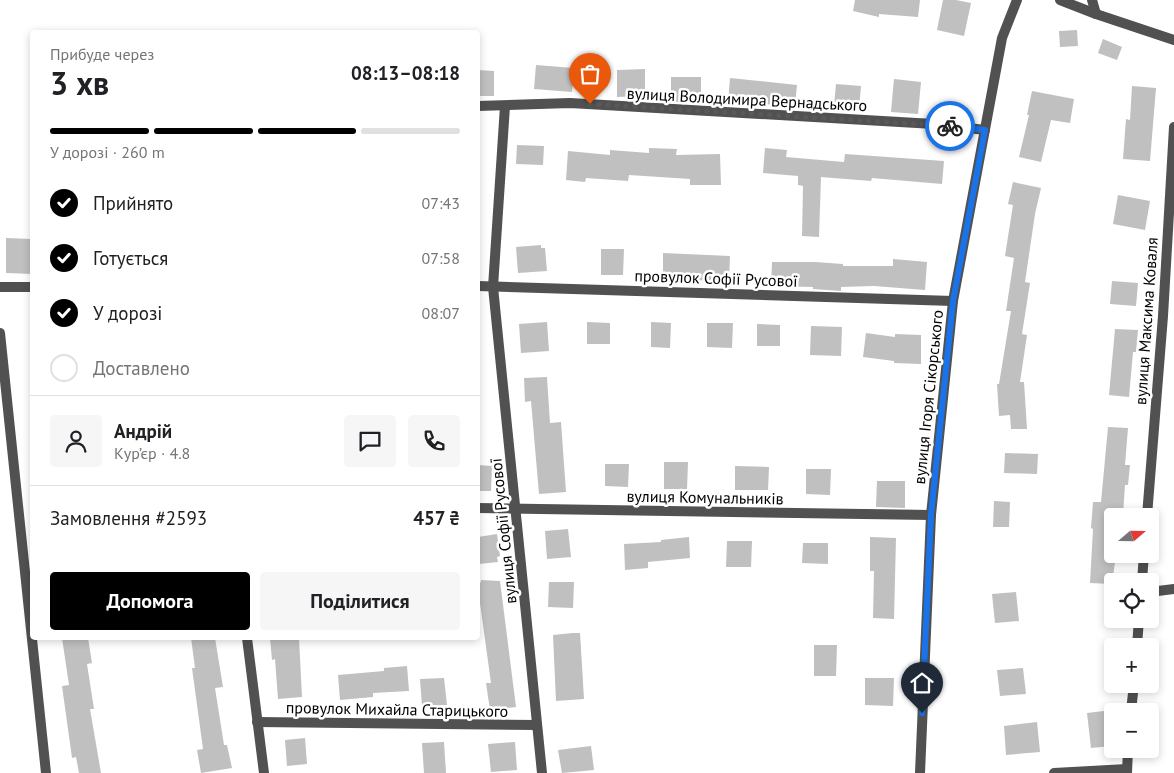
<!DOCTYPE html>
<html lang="uk">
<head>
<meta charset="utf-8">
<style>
  body { margin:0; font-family:"PT Sans",sans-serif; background:#f6f6f6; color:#202124; height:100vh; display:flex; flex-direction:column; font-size:19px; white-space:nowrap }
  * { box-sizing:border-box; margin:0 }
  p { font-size:16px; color:#757577 }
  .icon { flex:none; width:28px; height:28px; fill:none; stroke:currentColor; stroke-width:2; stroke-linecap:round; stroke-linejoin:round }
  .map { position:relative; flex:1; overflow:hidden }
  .sheet { position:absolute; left:30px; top:30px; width:450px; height:610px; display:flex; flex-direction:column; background:#fff; border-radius:5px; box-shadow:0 2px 8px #0003 }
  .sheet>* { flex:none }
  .needle { width:32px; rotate:70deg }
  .controls { position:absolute; left:1104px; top:508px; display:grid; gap:10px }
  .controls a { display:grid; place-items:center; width:55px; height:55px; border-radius:5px; background:#fff; box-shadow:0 2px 8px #0003; font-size:25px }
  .pin { position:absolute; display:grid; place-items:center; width:42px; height:42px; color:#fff; margin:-51px -21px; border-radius:50% 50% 50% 0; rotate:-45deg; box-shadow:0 0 5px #0007 }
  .pin .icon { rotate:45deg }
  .courier { position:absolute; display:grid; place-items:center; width:50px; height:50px; margin:-25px; border:4px solid #1a73e8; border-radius:50%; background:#fff; color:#222; box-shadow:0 1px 6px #0007 }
  .headline em { font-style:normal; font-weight:600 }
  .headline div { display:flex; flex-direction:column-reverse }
  .headline { display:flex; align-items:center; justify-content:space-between; height:85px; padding:0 20px }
  h1 { font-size:32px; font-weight:600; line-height:38px }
  .bar { display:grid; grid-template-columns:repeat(4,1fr); gap:8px 5px; align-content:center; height:60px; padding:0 20px }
  .bar i { height:6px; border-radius:4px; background:#e0e0e0 }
  .bar .selected { background:#000 }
  .bar p { grid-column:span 4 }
  .line { display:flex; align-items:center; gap:12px; padding:0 20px; border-top:1px solid #e0e0e0 }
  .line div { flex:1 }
  .round { display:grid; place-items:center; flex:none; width:52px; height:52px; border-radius:5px; background:#f6f6f6 }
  ol { padding:0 20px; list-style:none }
  li { display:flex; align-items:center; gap:15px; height:55px }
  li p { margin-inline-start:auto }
  li .icon { padding:5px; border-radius:50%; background:#000; color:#fff; stroke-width:4 }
  li:last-child { color:#757577 }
  li i { width:28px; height:28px; border:2px solid #e0e0e0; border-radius:50% }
  .action { display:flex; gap:10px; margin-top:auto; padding:10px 20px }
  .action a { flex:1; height:58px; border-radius:5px; background:#000; color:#fff; font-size:20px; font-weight:600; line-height:58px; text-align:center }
  .action a+a { background:#f6f6f6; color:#202124 }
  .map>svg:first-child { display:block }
  .building { fill:#c0c0c0 }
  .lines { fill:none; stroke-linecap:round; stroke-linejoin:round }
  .minor { stroke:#515151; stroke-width:10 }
  .done { stroke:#595959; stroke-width:5; stroke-dasharray:0 9 }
  .route { stroke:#1a73e8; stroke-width:6 }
  .labels { text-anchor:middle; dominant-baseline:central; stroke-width:5; stroke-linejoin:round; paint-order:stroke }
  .street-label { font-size:16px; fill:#000; stroke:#fff }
</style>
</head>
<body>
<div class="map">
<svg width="1174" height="773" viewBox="0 0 1174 773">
  <rect width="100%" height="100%" fill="#fff"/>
  <g class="building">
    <path d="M855,0h65l-2,17 -39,-3v3l-26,-6z"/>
    <path d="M943,0h13l15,3 -7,33 -27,-6z"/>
    <path d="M1077,30l1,16 -18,1 -1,-16z"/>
    <path d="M1103,39l19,8 -5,13 -19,-7z"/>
    <path d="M536,65l38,3 -2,24 -38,-3z"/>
    <path d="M645,69v27l-28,1v-27z"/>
    <path d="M478,70l16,1v25h-16z"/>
    <rect x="671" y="77" width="30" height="25"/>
    <path d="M730,78l67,7 -2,21 -67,-4z"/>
    <path d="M894,79l27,3 -3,32 -27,-2z"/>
    <path d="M836,84l25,2 -2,22 -25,-2z"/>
    <path d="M1132,86l24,2 -6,73 -27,-2 3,-40 4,1z"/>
    <path d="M1032,91l42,8 -4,24 -19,-3 -10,42 -22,-5 10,-42h-2z"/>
    <path d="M517,145l27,1 -1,19 -27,-1z"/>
    <path d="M649,148l28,1 -1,6 44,-1 1,31h-31v-6l-61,-4 -1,6 -42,-3 -1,4 -19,-2 2,-29 42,4v-5l39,3z"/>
    <path d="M765,148l22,2 -1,7 58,5 1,-8 99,7 -2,23 -70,-6 -1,3 -50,-4 -2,60 -17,-1 1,-50 -5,-1v-9l-35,-3z"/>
    <path d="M1013,182l28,6 -6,26 -10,68 5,1 -8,51 5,1 -7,47h4l3,47h-16l-1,-14 -11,1 -2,-32h2l12,-73h-5l8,-53 -9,-2 8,-51 -5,-1z"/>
    <path d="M1118,195l32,6 -5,29 -32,-6z"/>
    <path d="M6,238l26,1v35l-26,-1z"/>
    <path d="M541,245v3h4l2,23 -29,2 -2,-26z"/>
    <path d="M601,249h23l-1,26h-22z"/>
    <path d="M663,253l67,3 -1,25 -49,-1v2h-17z"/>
    <path d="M893,259l34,3 -2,28 -51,-4 -33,1v4l-28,-2v-2l-42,-1 1,-24h43l28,2v2h50z"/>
    <path d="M1112,281l26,2 -2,23 -26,-2z"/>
    <path d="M547,322l2,29 -28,2 -2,-29z"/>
    <path d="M587,322l23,1v21h-23z"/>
    <path d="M651,322l20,1 -1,25 -19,-1z"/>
    <path d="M707,323h26l-1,25 -25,-1z"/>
    <path d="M757,324l23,1v21h-23z"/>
    <path d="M811,326l31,1 -1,29 -31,-1z"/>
    <path d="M1115,329l23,1 -2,22h-3l-4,45 -20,-2z"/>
    <path d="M866,333l29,4v-3l26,1v29l-27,-1v-2l-31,-4z"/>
    <path d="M547,377l3,46 11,-1 5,70 -27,2 -8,-93 -6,1 -1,-24z"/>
    <path d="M1108,427l20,1 -3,37h5l-2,20h-3l-2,31h-11v38h4l-4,30 -22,-1 3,-54 -2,-1 2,-26h8z"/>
    <path d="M1005,453l33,1 -1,20 -33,-1z"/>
    <path d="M664,462h24l-1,27h-23z"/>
    <path d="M605,464h24l-1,23 -23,-1z"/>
    <path d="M478,465l14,1 -1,25h-13z"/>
    <path d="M735,466l34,1 -1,23h-33z"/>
    <path d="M806,469h25l-1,26 -24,-1z"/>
    <path d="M877,481h28v27l-29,-1z"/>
    <path d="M994,501l16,1 -1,25h-16z"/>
    <path d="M568,529l3,28 -24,2 -2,-28z"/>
    <path d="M497,534l3,22 -3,1 1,5 -19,2 -1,-27z"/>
    <path d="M689,537l1,21 -42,4v6l-23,2 -1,-26 37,-2v-2z"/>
    <path d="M870,537l26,1 -2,81 -21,-1 1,-47h-4z"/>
    <path d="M727,541h25l-1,26h-25z"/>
    <path d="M803,543h25v21l-26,-1z"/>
    <path d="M481,580l19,1 16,126 -26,3 -4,-27h5l-13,-94v-6l3,-1z"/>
    <path d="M549,582h25l-1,26 -25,-1z"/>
    <path d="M1016,592l3,29 -24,2 -3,-29z"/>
    <path d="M573,633h7l4,66 -28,2 -3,-66z"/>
    <path d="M62,638h26l4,25 -5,1 7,45h-4l11,64h-22l-3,-16 -4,1 -10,-72 7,-1z"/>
    <path d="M191,638h24l8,49 -8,1 9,57h3l5,23 -31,5 -4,-23 6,-1 -11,-81h3z"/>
    <path d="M270,638h29l3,59 -24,2 -3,-40 -3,1z"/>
    <path d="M814,645h23l-1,31h-22z"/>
    <path d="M407,666l2,25 -36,2v4l-33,3 -2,-25 46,-4v-3z"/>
    <path d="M1023,668l3,26 -26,2 -3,-26z"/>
    <path d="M444,678l3,27 -25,1 -2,-27z"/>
    <path d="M865,678h29l-1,28 -28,-1z"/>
    <path d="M1112,710v36l-21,2 -4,-35z"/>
    <path d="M1037,722l3,30 -34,3 -2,-29z"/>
    <path d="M305,738l2,26 -20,2 -2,-26z"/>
    <path d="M444,742l2,31h-22l-2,-30z"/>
    <path d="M515,742l2,28 -26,2 -3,-28z"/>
    <path d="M591,746l3,24 -32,3 -4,-23z"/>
  </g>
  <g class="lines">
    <g class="minor">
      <path d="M1060,0l36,14 78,26"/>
      <path d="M1092,0l4,14"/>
      <path d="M478,106l92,-3 364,21 51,6"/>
      <path d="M505,106l-12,181 49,486"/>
      <path d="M478,286l475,15"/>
      <path d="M0,287h32"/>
      <path d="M0,333l46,440"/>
      <path d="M478,508l453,7"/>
      <path d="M1147,516l16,-200 11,-189"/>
      <path d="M1142,581l2,-27"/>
      <path d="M1150,592l24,-3"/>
      <path d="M247,638l17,135"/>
      <path d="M1137,646l2,-27"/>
      <path d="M1131,711l3,-27"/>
      <path d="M257,722l280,3"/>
      <path d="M920,773l11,-258 22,-214 49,-263 15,-38"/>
      <path d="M1054,773l73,-4"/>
      <path d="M1127,773l1,-24"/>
    </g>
  </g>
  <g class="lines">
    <path class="done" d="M590,104l360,22"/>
    <path class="route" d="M922,713l9,-198 22,-214 32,-171 -35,-4"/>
  </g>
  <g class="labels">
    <g class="street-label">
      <text transform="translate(747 99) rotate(3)">вулиця Володимира Вернадського</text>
      <text transform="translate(716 278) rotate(2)">провулок Софії Русової</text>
      <text transform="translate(1146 321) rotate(-86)">вулиця Максима Коваля</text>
      <text transform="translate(928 397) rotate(-84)">вулиця Ігоря Сікорського</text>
      <text transform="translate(705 497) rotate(1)">вулиця Комунальників</text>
      <text transform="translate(503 531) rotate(-96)">вулиця Софії Русової</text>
      <text transform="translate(397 709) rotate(1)">провулок Михайла Старицького</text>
    </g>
  </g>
</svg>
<div class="controls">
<a><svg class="needle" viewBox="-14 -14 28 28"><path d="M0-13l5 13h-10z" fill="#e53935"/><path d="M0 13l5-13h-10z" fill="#757577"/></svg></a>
<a><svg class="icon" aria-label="locate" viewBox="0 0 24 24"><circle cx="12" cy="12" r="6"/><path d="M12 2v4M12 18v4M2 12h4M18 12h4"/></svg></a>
<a>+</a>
<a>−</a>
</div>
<div class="pin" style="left:590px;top:104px;background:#ea580c"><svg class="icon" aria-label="bag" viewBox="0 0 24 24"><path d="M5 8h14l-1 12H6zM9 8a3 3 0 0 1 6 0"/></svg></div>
<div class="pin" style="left:922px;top:713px;background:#1f2937"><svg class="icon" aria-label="home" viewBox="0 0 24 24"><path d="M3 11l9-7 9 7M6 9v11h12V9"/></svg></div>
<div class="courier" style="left:950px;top:126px"><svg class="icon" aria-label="bike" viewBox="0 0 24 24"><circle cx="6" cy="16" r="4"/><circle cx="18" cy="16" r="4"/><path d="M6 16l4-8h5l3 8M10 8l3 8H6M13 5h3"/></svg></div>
<section class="sheet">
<div class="headline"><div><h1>3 хв</h1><p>Прибуде через</p></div><em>08:13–08:18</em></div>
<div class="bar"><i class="selected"></i><i class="selected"></i><i class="selected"></i><i></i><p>У дорозі · 260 m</p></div>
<ol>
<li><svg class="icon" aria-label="check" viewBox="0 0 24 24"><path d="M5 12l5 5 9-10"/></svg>Прийнято<p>07:43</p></li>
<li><svg class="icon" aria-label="check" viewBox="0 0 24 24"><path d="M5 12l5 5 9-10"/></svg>Готується<p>07:58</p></li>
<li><svg class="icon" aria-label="check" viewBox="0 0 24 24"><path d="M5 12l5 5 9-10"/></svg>У дорозі<p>08:07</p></li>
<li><i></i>Доставлено</li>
</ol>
<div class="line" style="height:90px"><a class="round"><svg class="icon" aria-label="person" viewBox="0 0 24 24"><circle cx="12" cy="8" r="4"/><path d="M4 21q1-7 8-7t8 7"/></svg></a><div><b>Андрій</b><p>Кур’єр · 4.8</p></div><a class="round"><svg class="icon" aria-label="chat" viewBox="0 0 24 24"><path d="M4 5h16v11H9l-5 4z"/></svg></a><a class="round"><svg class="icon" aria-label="phone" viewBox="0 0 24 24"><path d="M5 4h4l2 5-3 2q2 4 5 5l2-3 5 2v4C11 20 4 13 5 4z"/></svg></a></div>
<div class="line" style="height:65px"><div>Замовлення #2593</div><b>457 ₴</b></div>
<div class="action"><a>Допомога</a><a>Поділитися</a></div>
</section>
</div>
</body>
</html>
